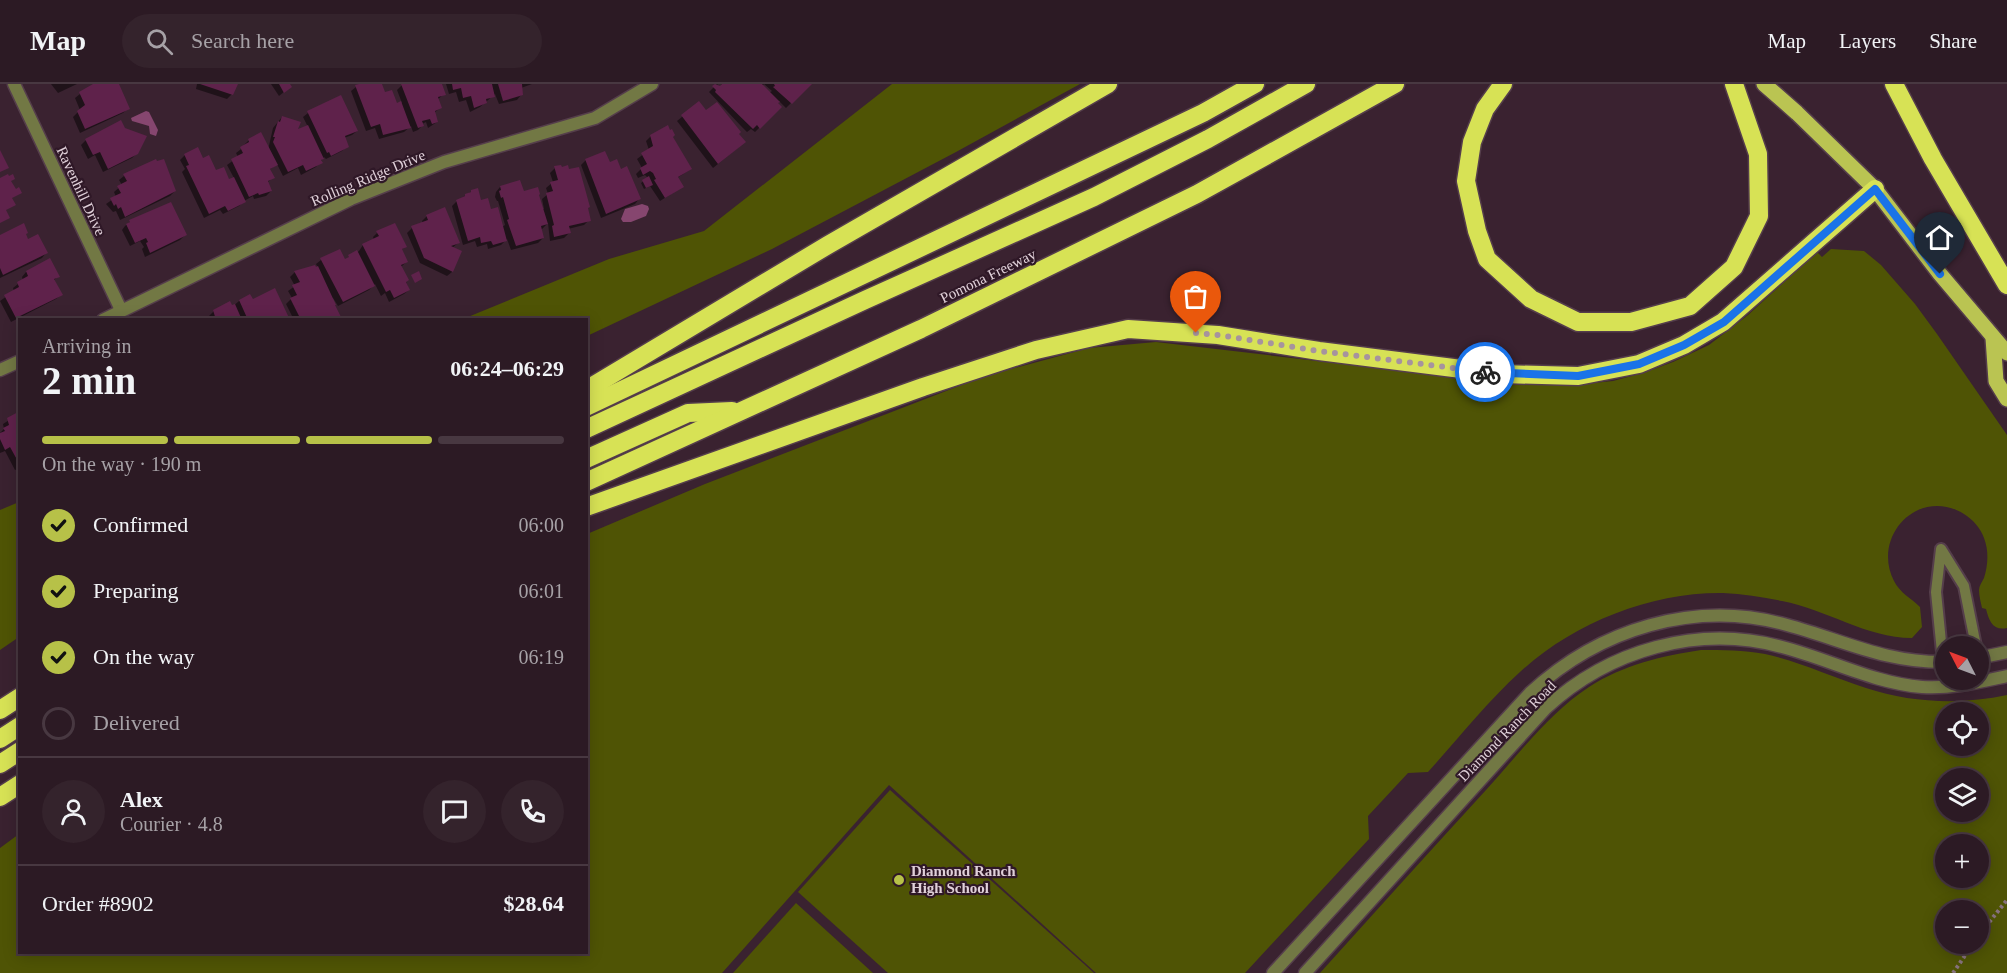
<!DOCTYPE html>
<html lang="en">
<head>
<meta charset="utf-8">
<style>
  body { margin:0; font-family:"Times New Roman",serif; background:#34232c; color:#f1f3f6; height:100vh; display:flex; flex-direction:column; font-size:22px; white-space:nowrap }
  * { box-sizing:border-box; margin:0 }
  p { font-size:20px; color:#a6a1a6 }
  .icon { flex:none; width:33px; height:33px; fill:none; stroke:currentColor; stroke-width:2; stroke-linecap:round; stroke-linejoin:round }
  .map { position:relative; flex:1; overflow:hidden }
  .details { position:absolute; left:18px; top:234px; width:570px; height:636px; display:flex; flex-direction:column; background:#2c1a24; border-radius:0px; box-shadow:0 3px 15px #0003,0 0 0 2px #483841 }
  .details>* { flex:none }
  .needle { width:39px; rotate:312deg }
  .fabs { position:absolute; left:1935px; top:552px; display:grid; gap:12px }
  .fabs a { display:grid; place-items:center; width:54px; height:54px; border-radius:50%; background:#2c1a24; box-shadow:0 3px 15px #0003,0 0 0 2px #483841; font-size:30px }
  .pin { position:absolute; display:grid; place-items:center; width:51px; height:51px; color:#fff; margin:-62px -26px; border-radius:50% 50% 50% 0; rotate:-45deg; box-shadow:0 0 6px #0007 }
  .pin .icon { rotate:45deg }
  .courier { position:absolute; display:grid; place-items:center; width:60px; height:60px; margin:-30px; border:4px solid #1a73e8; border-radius:50%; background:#fff; color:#222; box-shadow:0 2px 8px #0007 }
  .headline em { font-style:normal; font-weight:800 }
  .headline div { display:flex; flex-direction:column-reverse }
  .headline { display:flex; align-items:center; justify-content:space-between; height:102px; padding:0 24px }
  h1 { font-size:39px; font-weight:800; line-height:45px }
  .bar { display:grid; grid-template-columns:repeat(4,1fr); gap:9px 6px; align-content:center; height:72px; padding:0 24px }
  .bar i { height:8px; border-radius:4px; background:#483841 }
  .bar .active { background:#b7c148 }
  .bar p { grid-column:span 4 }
  .line { display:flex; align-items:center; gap:15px; padding:0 24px; border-top:2px solid #483841 }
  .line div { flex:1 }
  .round { display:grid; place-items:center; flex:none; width:63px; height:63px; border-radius:32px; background:#34232c }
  ol { padding:0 24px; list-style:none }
  li { display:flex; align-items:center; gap:18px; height:66px }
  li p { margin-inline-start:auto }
  li .icon { padding:6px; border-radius:50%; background:#b7c148; color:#111; stroke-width:4 }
  li:last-child { color:#a6a1a6 }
  li i { width:33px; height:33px; border:3px solid #483841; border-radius:50% }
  header { display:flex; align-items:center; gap:36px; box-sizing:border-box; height:84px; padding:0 30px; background:#2c1a24; border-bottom:2px solid #483841 }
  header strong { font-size:28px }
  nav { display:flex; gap:33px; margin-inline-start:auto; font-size:21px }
  .search { width:420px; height:54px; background:#34232c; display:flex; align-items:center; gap:15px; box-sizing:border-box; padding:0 21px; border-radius:33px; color:#a6a1a6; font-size:22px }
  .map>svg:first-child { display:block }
  .green { fill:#4f5405; fill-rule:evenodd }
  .water { fill:#86466f }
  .shadow { fill:#0007; fill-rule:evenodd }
  .building { fill:#5f224b }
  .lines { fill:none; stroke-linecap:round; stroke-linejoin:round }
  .lane-casing { stroke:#553e4b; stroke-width:14 }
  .street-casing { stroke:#553e4b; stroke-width:15 }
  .primary-casing { stroke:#553e4b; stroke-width:18 }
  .highway-casing { stroke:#553e4b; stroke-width:21 }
  .path { stroke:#87727e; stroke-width:4; stroke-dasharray:3 3; stroke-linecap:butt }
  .lane { stroke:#727844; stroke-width:10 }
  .street { stroke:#727844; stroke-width:12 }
  .primary { stroke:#bac452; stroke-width:15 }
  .highway { stroke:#d7e255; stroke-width:18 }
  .done { stroke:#a6939e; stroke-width:6; stroke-dasharray:0 10.8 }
  .route { stroke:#1a73e8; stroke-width:8 }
  .poi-dot { fill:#b7c148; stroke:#2f1827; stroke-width:2 }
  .labels { text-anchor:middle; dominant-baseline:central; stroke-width:4.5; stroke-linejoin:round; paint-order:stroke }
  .street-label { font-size:15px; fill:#e0d0d9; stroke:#2f1827 }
  .poi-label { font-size:15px; font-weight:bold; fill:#e0d0d9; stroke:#2f1827; text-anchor:start }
</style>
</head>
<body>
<header>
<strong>Map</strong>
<div class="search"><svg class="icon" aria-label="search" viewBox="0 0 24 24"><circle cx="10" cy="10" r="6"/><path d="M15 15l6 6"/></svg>Search here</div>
<nav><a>Map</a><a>Layers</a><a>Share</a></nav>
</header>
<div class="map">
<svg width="2007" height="889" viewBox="0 0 2007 889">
  <rect width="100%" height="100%" fill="#3a2230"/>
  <g class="green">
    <path d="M892,0h188l-124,68 -184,97 -185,87 -1,-16 -123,-1 146,-60 95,-28z"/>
    <path d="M1831,165l33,2 17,14 34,39 22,30 70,101v193c-14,3 -18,-7 -21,-19l-4,-1c-1,-5 -3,-12 -3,-18 0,-4 3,-8 5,-12 4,-13 5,-27 0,-40 -4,-11 -11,-18 -20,-24 -45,-28 -93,22 -70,67 6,12 17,17 26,26l2,20 -10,11c-46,0 -86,-29 -130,-37 -19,-4 -39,-7 -59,-8 -72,-1 -150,30 -203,79 -33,30 -62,67 -92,100l-20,1 -40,43 1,23 -124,134h-149l-207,-188 -167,188h-722v-125l19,-14 1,118h566l1,-418 118,-50 280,-108 104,-28 67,-6 247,29 121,12 49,2 40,-4 30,-8 30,-11 36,-17 39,-30 69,-63 5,5z"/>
    <path d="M19,418v135l-19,13v-140z"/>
    <path d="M1701,566c21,0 43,0 64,4 35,8 67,23 101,34 45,15 95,17 141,7v278h-687c55,-61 110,-122 166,-183 32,-35 63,-77 103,-103 34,-22 72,-31 112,-37zM1946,628h32v34h-32zM1946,694h32v34h-32zM1978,760v34h-32v-34zM1946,826h32v34h-32z"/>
    <path d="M890,706l204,183h-206l-90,-81z"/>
    <path d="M796,819l77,70h-140z"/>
  </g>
  <g class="water">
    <path d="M146,27l3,1 9,18 -2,6 -6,-2 -1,-8 -17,-5 -1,-3z"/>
    <path d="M642,120l6,2 1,3 -3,7 -15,6h-8l-2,-3 4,-10z"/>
  </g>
  <g class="shadow">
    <path d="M51,0h26l-19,9z"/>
    <path d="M99,0h18l11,24 -5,5 -43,20 -7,-16 7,-7 -5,-12 5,-4z"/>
    <path d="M197,0h38l-3,10 -5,5 -31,-10z"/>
    <path d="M271,0h18l1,3 -11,9z"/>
    <path d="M363,0h18l3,10 12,11 6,-2 -5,-13 5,-5 38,-1 4,10 -7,6 3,8 -6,5 3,9 -9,6 -2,-6 -4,2v2l-4,4 -5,2 -2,-6 -7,6 -25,7 -4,-11 -9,3 -15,-40 5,-4z"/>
    <path d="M446,0h86l-11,4v7l-4,5 -18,4 -4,-10 -15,13 -10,5 -4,-12 -7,2 -3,-10 -7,2z"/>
    <path d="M717,0l3,4 2,-3 -1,-1h89l-24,24 -7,-7 -3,2 4,4 -25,25 -4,-3 -4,3 -6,-6 -32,-34zM764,0l8,7 -3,2 -7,-7z"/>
    <path d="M340,13l17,34 -5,4 -8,3 3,8 -5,5 -16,8 -2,-2 -8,10 -15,8 -3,-7 -15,8 -6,-12 -8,6 4,7 -6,6 4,8 -5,5 -12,3 -1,-3 -9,5 -5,5 -16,8 -3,-4 -16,8 -22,-46 3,-3 -5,-9 5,-5 18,5 13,12 12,9 6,-3 -7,-13 11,-8 -2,-4 9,-7 -1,-1 5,-5 19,10 5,-22 9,-11 14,14 12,-4 -5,-10 5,-4z"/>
    <path d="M699,19l40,44 -26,21 -36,-47z"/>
    <path d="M651,52l21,1 19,32 -14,9 5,9 -22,14 -10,-15 -6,3 -3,-6 7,-5 -3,-3 -7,3 -2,-4 6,-6 -5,-9 12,-9 -3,-9z"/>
    <path d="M86,56l51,13 -5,5 -29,14 -8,-17 -7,4 -7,-14z"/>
    <path d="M586,76l23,4 30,35 -4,5 -34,14 -20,-53z"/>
    <path d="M555,84l34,52 -5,5 -16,4 1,4 -5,5 -14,3 -2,-18 -7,7 2,8 -5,5 -27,7 -4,-11 -6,6 -13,4 -1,-5 -10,3 -2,-6 -12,4 -11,-39 5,-5 15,-10 30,36 3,-2 -7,-24h-1l-2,-4 1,-5 4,-5 23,6 19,16h2l-2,-10 6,-5 -2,-6 7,-6 -3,-9z"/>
    <path d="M124,92l51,15 -5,5 -50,24 -4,-9 -3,1 -7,-8 10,-7 -2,-5 8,-7 -3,-5z"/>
    <path d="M170,120l15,31 -5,5 -35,17 -3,-8 2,-2 -4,-6 -10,5 -8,-16 3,-4 5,-4z"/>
    <path d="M427,132l31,27 -6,5 8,4 -8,20 -5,4 -27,-13 -13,-30 5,-5 11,-5 -1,-2z"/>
    <path d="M377,149l28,14 -4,3 5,12 -5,5 8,23 -5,4 -15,8 -4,-9 -4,3 -6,-12 -6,6 -31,16 -5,-8 -2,1 5,21h-42l-8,-16 6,-6 -4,-7 7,-5 -5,-9 5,-5 23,-4 -2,-4 5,-4 23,1 15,-10 4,-6 11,-5 -1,-3z"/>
    <path d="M24,151l3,6 19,12 -4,5 -42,20v-42z"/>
    <path d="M26,188l32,4 -5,5 8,14 -5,4 -45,23 -11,-21 14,-10 -1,-3 10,-8 -1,-3z"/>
    <path d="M239,217h13l36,19h-78l-1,-4 5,-5 17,-3z"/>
    <path d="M20,329v55l-5,2 -10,-19 -5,2v-20l4,-4 -1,-5z"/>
  </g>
  <g class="building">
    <path d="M93,0h26l11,25 -45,20 -8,-18 8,-6 -6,-13z"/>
    <path d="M200,0h38l-5,11z"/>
    <path d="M279,0h11l2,3 -8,6z"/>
    <path d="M359,0h23l3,8 7,-2 5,13 4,-2 10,27 -28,7 -3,-11 -9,3 -16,-42z"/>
    <path d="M401,0h41l4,11 -8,2 4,11 -7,3 3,11 -6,2 -2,-5 -8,2 2,5 -6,2z"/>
    <path d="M452,0h40l3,13 -9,2 1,4 -13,5 -3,-12 -8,2 -2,-10 -8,2z"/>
    <path d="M498,0h24l1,11 -20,6z"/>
    <path d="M715,0l5,2 2,-2h40l18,18 -2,1 4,4 -22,22 -3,-4 -4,4 -38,-37 1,-2 -4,-4z"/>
    <path d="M774,0h38l-20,20 -19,-17 2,-1z"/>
    <path d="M341,11l17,36 -13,5 4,11 -18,9 -2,-4 -2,1 -20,-42z"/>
    <path d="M699,17l7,9 11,-8 24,30 -2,2 7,8 -28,22 -37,-49z"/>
    <path d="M282,32l19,6 -3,7 10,-4 16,34 -3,1 2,3 -17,8 -3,-6 -15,7 -15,-30 2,-5h-2l5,-16 2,1z"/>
    <path d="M121,36l4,8 22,8 -9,18 -30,15 -8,-17 -7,3 -8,-16z"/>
    <path d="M668,41l2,5 2,-1 3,6 -2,2 19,32 -14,8 6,10 -19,11 -11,-18 2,-1 -3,-6 -3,-2 -7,4 -3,-7 7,-4 -6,-11 12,-7 -3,-11z"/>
    <path d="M261,48l17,33 -8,4 5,9 -7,3 4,10 -13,4 -1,-2 -9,4 -18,-38 12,-6 -3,-6 9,-5 -1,-3z"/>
    <path d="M198,63l5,11 6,-3 7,15 8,-3 5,12 5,-2 12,25 -18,9 -3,-5 -16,8 -23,-48 3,-1 -5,-11z"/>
    <path d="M0,66l9,18 -9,4z"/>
    <path d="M605,67l5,11 7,-3 4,10 6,-3 14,33 -35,15 -21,-55z"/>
    <path d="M156,75l1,2 7,-2 12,32 -51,26 -4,-10 -3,2 -2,-5 -2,2 -4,-8 11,-5 -4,-7 10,-5 -4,-7z"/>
    <path d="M561,81l1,2 6,-2 1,4 10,-2 11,40 -2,1 3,13 -22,5 2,7 -17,4 -2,-11 2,-1 -8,-32 7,-2 -3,-9 8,-2 -4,-14z"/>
    <path d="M8,90l1,2 4,-2 2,5 -4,2 5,8 3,-2 3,6 -10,5 4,7 -10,5 4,8 -10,5v-45z"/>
    <path d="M649,92l4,9 -7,3 -4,-8z"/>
    <path d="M520,96l4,11 14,-4 2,7 -1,1 9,29 -7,2 3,12 -28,8 -9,-26 2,-1 -6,-22 -2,1 -2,-7 2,-1 -1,-4z"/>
    <path d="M478,104l3,12 7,-2 3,11 7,-2 9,34 -14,4 -2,-4 -10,2 -1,-6 -12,4 -12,-41 9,-4v-2l6,-2v-2z"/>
    <path d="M171,118l16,33 -37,18 -4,-10 2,-1 -2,-4 -11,5 -9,-19 4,-2 -1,-2z"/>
    <path d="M445,123l15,36 -9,3 11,5 -9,21 -29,-14 -13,-32 17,-6 -2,-5z"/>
    <path d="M24,139l4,10 -2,1 2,5 10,-5 10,19 -45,22 -3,-7v-33z"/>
    <path d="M395,139l12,24 -5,2 6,13 -7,3 8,15 -3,2 4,8 -16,8 -4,-8 -4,2 -24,-48 17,-8 -3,-5z"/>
    <path d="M340,165l5,10 4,-2 -1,-2 9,-5 18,36 -32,16 -23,-44z"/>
    <path d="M50,174l10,19 -6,2 9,16 -47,23 -12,-23 15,-8 -2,-5 11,-6 -2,-5z"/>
    <path d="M315,181l1,2 2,-1 18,39h-1l6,12 -6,3h-11l-1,-3 -5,3h-17l-11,-22 7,-3 -5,-10 8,-3 -6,-11z"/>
    <path d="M419,187l3,8 -7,4 -4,-8z"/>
    <path d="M275,204l15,32h-42l-9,-20 11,-6 3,5z"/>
    <path d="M230,217l2,4 3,-1 7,16h-26l-3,-10z"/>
    <path d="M20,327v54l-10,-18 -5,3 -5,-11v-6l5,-2 -2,-3 6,-3 -2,-7z"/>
  </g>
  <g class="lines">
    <defs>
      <path id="lane" d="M1943,578l-7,-70 5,-43 23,37 12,60"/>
      <g id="street">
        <path d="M14,0l107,226"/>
        <path d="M103,236l248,-121 93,-37 151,-44 57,-34"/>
        <path d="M0,286l20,-9"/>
        <path d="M1978,574l29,-6"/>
        <path d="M1273,889l257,-280c69,-64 165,-94 257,-68 56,15 98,38 159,37"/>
        <path d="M1305,889l241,-265c63,-58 152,-84 236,-61 47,12 91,36 140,40 29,2 57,-5 85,-11"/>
      </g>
      <g id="primary">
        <path d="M1764,0l33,29 78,76 65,85 67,79"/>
        <path d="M1993,254l3,43 11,18"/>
      </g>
      <g id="highway">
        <path d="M1503,0l-18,25 -13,33 -6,39 11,50 10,28 44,40 47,23h53l59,-16 44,-39 25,-51 -1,-62 -24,-70"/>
        <path d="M1894,0l39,75 74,126"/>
        <path d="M586,306l242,-145 280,-161"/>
        <path d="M586,323l617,-294 52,-29"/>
        <path d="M586,345l279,-129 229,-103 114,-58 98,-55"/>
        <path d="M586,375l102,-46 44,-2"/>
        <path d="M586,398l335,-153 276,-135 198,-110"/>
        <path d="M586,423l337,-120 113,-37 92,-21 90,6 101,16 182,23 77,2 61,-12 45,-19 39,-23 152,-133"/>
        <path d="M0,626l20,-13"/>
        <path d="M0,655l20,-13"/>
        <path d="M0,680l20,-13"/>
        <path d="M0,713l20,-13"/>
      </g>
    </defs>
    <use href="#lane" class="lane-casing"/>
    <use href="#street" class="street-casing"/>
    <use href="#primary" class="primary-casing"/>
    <use href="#highway" class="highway-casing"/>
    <g class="path">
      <path d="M1978,852l29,-36"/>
      <path d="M1953,889l20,-29"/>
    </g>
    <use href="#lane" class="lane"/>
    <use href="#street" class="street"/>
    <use href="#primary" class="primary"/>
    <use href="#highway" class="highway"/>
  </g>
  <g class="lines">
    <path class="done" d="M1196,249l22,2 101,16 166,21"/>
    <path class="route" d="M1485,288l93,4 61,-12 45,-19 40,-23 151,-133 65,85"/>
  </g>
  <circle class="poi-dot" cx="899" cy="796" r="6"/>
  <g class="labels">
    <g class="street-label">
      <text transform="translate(368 94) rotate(-23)">Rolling Ridge Drive</text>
      <text transform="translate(81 107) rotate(65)">Ravenhill Drive</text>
      <text transform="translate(988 192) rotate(-26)">Pomona Freeway</text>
      <text transform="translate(1507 647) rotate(-46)">Diamond Ranch Road</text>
    </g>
    <g class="poi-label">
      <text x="911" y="787">Diamond Ranch<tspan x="911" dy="17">High School</tspan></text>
    </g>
  </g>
</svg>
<div class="fabs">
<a><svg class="needle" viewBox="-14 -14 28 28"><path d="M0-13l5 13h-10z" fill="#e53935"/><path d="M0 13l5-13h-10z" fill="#a6a1a6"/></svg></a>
<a><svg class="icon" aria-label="locate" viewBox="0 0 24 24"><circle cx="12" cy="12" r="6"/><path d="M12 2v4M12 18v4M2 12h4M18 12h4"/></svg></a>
<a><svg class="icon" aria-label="layers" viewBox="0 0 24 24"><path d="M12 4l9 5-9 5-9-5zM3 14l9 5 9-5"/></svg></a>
<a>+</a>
<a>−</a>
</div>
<div class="pin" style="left:1196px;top:249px;background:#ea580c"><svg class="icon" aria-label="bag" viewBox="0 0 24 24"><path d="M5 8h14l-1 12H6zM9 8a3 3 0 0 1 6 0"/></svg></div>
<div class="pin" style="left:1940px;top:190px;background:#1f2937"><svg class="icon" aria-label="home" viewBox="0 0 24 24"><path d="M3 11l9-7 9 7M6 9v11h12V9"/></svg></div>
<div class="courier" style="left:1485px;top:288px"><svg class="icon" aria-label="bike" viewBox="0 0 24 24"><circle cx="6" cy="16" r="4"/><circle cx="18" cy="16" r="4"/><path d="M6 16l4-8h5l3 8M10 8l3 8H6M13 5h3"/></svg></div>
<section class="details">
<div class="headline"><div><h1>2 min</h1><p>Arriving in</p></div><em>06:24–06:29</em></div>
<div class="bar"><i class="active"></i><i class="active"></i><i class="active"></i><i></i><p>On the way · 190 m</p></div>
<ol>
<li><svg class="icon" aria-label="check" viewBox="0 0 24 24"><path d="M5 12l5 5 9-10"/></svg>Confirmed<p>06:00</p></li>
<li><svg class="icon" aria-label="check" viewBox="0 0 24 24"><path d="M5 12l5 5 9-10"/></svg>Preparing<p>06:01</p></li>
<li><svg class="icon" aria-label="check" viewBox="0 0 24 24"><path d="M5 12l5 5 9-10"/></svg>On the way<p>06:19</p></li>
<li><i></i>Delivered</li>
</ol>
<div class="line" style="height:108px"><a class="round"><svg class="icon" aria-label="person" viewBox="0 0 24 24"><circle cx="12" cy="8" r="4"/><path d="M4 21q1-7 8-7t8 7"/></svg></a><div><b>Alex</b><p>Courier · 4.8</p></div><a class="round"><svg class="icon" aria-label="chat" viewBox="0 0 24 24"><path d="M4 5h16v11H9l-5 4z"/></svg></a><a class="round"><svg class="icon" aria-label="phone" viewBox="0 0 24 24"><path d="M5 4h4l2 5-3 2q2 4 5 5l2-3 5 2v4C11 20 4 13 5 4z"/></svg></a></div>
<div class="line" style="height:78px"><div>Order #8902</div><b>$28.64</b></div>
</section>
</div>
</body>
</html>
